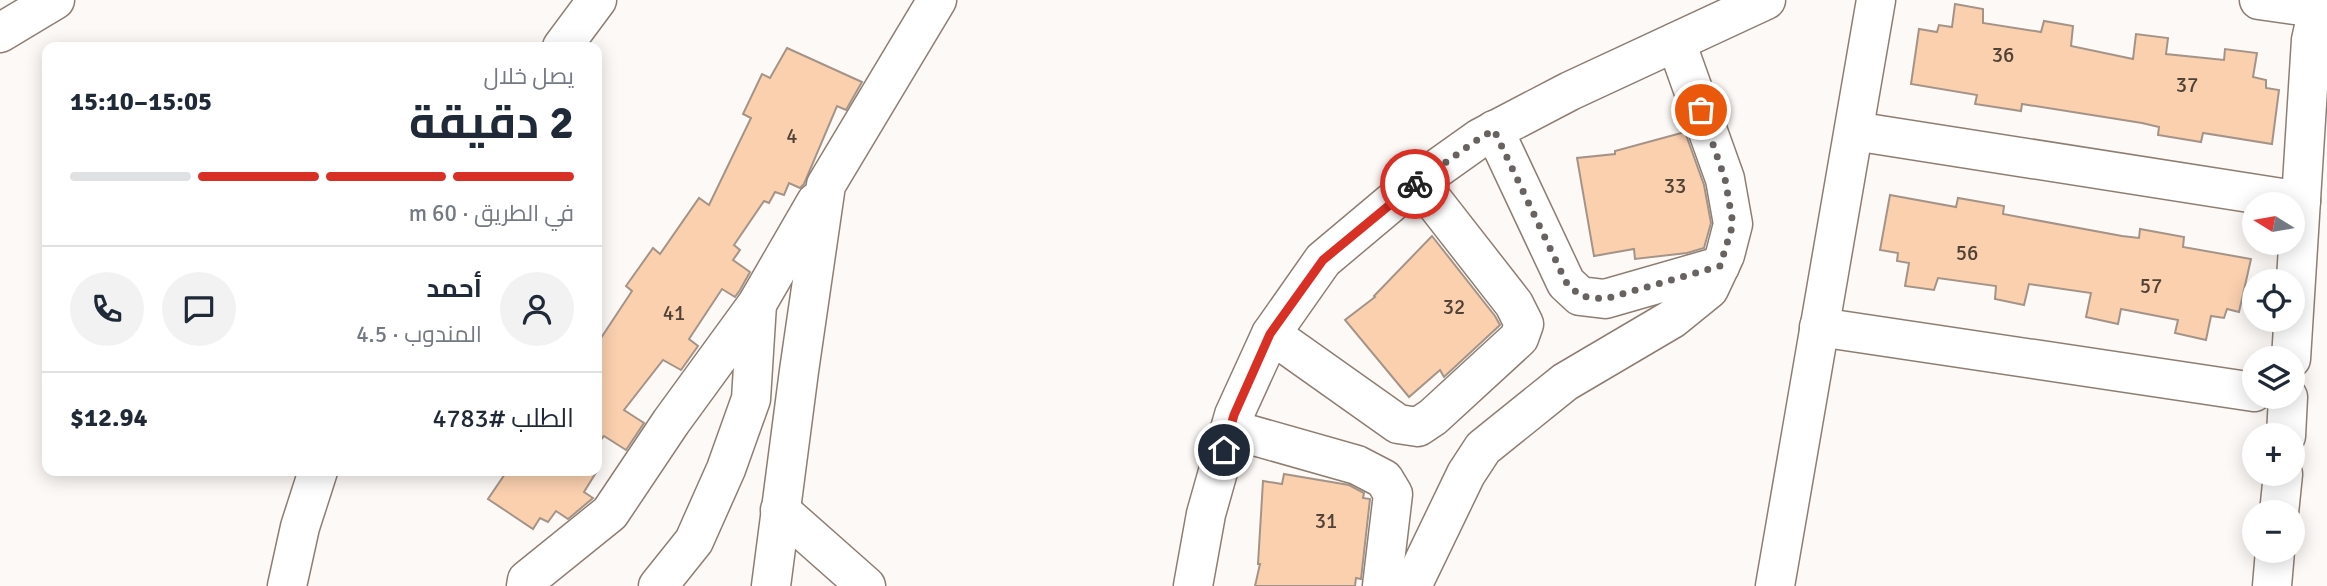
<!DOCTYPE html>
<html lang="ar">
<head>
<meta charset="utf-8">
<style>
  body { margin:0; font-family:Signika,Cairo,sans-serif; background:#f2f2f3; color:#1f2937; direction:rtl; height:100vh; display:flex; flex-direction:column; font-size:26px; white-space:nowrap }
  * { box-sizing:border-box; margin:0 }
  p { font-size:23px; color:#747a83 }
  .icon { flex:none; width:38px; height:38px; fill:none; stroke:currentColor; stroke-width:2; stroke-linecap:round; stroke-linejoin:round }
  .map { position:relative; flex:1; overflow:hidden; direction:ltr }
  .drawer { position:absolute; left:42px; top:42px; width:560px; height:434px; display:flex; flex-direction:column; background:#fff; border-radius:14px; box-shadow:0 4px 18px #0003; direction:rtl }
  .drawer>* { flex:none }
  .needle { width:46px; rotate:281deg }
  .tools { position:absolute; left:2242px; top:192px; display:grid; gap:14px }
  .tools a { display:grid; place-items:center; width:63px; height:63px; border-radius:50%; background:#fff; box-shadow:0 4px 18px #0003; font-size:35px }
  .pin { position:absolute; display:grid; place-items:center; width:60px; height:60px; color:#fff; margin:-30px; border:4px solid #fff; border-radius:50%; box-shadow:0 2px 7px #0007 }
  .courier { position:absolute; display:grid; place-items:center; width:70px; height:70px; margin:-35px; border:5px solid #d93025; border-radius:50%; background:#fff; color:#222; box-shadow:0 2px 9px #0007 }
  .summary em { font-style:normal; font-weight:700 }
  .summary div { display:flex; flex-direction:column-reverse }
  .summary { display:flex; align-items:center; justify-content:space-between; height:119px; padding:0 28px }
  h1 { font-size:46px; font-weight:700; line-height:52px }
  .bar { display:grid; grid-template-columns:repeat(4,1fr); gap:10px 7px; align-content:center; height:84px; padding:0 28px }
  .bar i { height:9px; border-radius:5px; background:#e0e1e3 }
  .bar .on { background:#d93025 }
  .bar p { grid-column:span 4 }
  .line { display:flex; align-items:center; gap:18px; padding:0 28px; border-top:2px solid #e0e1e3 }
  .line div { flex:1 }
  .round { display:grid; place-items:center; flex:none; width:74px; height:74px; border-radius:37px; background:#f2f2f3 }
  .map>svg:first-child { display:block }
  .building { fill:#fad0af; stroke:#a49488; stroke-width:2 }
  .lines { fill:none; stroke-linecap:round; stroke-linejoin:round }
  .minor-casing { stroke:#8e7e72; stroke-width:41 }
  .minor { stroke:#fff; stroke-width:38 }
  .done { stroke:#686360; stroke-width:7; stroke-dasharray:0 12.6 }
  .route { stroke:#d93025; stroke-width:9 }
  .labels { text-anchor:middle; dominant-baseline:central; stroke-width:6; stroke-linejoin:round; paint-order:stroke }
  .number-label { font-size:21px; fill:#504236 }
</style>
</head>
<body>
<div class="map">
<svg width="2327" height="586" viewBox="0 0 2327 586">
  <rect width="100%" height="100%" fill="#fdf9f7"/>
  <g class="building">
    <path d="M1955,4l28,5v14l58,9 3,-11 29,5 -2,20 62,13 3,-25 32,4 -2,16 58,6 1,-11 32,4 -4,24 13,3v8l13,2 -7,54 -69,-11 -2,9 -43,-7 1,-8 -17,-4 -120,-19 -1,7 -46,-7 2,-9 -66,-11 8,-55 18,3 2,-7 13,2z"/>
    <path d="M787,48l75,34 -16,28 -9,-4 -33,78 -4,4 -11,-5 -5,12 -9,-3 -6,11 -5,-2 -30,44 6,5 -7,10 17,12 -10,18 -5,7 -13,-8 -33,50 9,7 -17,24 -18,-10 -39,50 20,13 -18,27 -22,-14 -7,8v-100l35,-53 -6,-5 27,-38 7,6 39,-56 10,7 42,-87 -8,-4 19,-40 8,4z"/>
    <path d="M1685,132l19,53 7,38 -7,25 -17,5 -52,6 -1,-10 -40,7 -17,-98 38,-4v-3z"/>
    <path d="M1890,195l66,12 2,-9 46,8 -1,8 119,22 17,2 1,-9 44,8 -1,10 68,12 -12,53 -12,-3 -3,9 -13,-2 -5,24 -31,-7 3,-13 -57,-11 -3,15 -32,-7 5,-24 -62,-9 -5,21 -29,-6 1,-13 -58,-8 -4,12 -29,-4 4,-23 -12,-2 1,-8 -18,-3z"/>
    <path d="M1432,236l63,80 5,9 -56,52 -4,-7 -31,27 -64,-77 30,-23 -1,-1z"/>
    <path d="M507,471h90l-13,21 9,6 -25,21 -12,-8 -8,11 -8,-4 -7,11 -45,-30z"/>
    <path d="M1284,474l65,11 15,8 -1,5 7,1 -9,80 -5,-1 -1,8h-100l5,-22h-2l5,-83 19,3z"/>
  </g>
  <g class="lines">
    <defs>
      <g id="minor">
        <path d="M2259,0l58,8"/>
        <path d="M0,33l55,-33"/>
        <path d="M562,47l35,-47"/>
        <path d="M1494,130l72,153 14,13 25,3 115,-33"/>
        <path d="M1854,131l447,70"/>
        <path d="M1819,327l435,65"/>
        <path d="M1271,334l127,90 20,3 15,-10 86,-79 5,-14 -10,-20 -96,-123"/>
        <path d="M2291,359l20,-319 9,-40"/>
        <path d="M1230,429l127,36 27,14 9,15 -11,92"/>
        <path d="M2286,436l2,-39"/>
        <path d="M780,510l86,76"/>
        <path d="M2279,513l4,-39"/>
        <path d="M287,586l13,-59 18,-56"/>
        <path d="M526,586l1,-6 83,-67 61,-91 86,-118 59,-102"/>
        <path d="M658,586l36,-45 32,-72 25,-70 6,-95"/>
        <path d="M771,586l28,-215 27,-186 111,-185"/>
        <path d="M1193,586l13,-72 28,-99 37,-81 52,-74 81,-68 76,-54 90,-47 196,-91"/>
        <path d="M1412,586l54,-112 17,-26 82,-66 107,-63 37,-30 16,-34 8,-31 -8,-45 -49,-137"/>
        <path d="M1775,586l101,-586"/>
        <path d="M2272,586l3,-35"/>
      </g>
    </defs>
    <use href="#minor" class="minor-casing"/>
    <use href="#minor" class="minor"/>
  </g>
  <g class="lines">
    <path class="done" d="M1415,184l65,-46 14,-8 72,152 14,14 25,3 115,-33 13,-42 -8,-45 -24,-69"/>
    <path class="route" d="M1224,450l10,-35 36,-81 53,-74 92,-76"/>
  </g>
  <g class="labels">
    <g class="number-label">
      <text x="2003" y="55">36</text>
      <text x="2187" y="85">37</text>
      <text x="792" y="136">4</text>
      <text x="1675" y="186">33</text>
      <text x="1967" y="253">56</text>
      <text x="2151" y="286">57</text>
      <text x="1454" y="307">32</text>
      <text x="674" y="313">41</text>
      <text x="1326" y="521">31</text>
    </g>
  </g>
</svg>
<div class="tools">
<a><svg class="needle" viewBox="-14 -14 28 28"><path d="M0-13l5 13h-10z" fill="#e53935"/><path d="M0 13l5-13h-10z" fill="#747a83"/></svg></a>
<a><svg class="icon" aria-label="locate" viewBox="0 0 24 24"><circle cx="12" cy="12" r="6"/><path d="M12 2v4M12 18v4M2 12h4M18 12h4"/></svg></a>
<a><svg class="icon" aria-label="layers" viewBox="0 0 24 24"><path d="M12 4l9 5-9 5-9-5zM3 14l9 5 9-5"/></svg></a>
<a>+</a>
<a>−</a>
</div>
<div class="pin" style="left:1701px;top:110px;background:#ea580c"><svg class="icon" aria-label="bag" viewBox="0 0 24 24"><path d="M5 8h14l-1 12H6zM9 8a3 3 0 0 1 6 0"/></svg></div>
<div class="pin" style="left:1224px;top:450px;background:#1f2937"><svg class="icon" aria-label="home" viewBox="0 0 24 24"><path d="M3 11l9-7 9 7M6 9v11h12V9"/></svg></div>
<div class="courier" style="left:1415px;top:184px"><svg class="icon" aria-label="bike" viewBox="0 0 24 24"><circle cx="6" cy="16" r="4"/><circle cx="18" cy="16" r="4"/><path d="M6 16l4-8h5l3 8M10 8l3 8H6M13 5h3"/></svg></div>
<section class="drawer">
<div class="summary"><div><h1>2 دقيقة</h1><p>يصل خلال</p></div><em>15:05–15:10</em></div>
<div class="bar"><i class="on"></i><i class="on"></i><i class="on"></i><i></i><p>في الطريق · 60 m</p></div>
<div class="line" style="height:126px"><a class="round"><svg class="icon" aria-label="person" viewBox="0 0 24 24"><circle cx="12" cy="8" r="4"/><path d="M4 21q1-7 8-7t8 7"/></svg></a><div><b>أحمد</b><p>المندوب · 4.5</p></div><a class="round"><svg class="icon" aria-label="chat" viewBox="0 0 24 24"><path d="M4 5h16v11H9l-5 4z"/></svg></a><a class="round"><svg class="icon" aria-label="phone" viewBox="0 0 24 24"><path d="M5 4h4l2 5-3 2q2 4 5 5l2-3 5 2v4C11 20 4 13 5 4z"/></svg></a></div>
<div class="line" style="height:91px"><div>الطلب #4783</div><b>$12.94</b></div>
</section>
</div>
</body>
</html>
